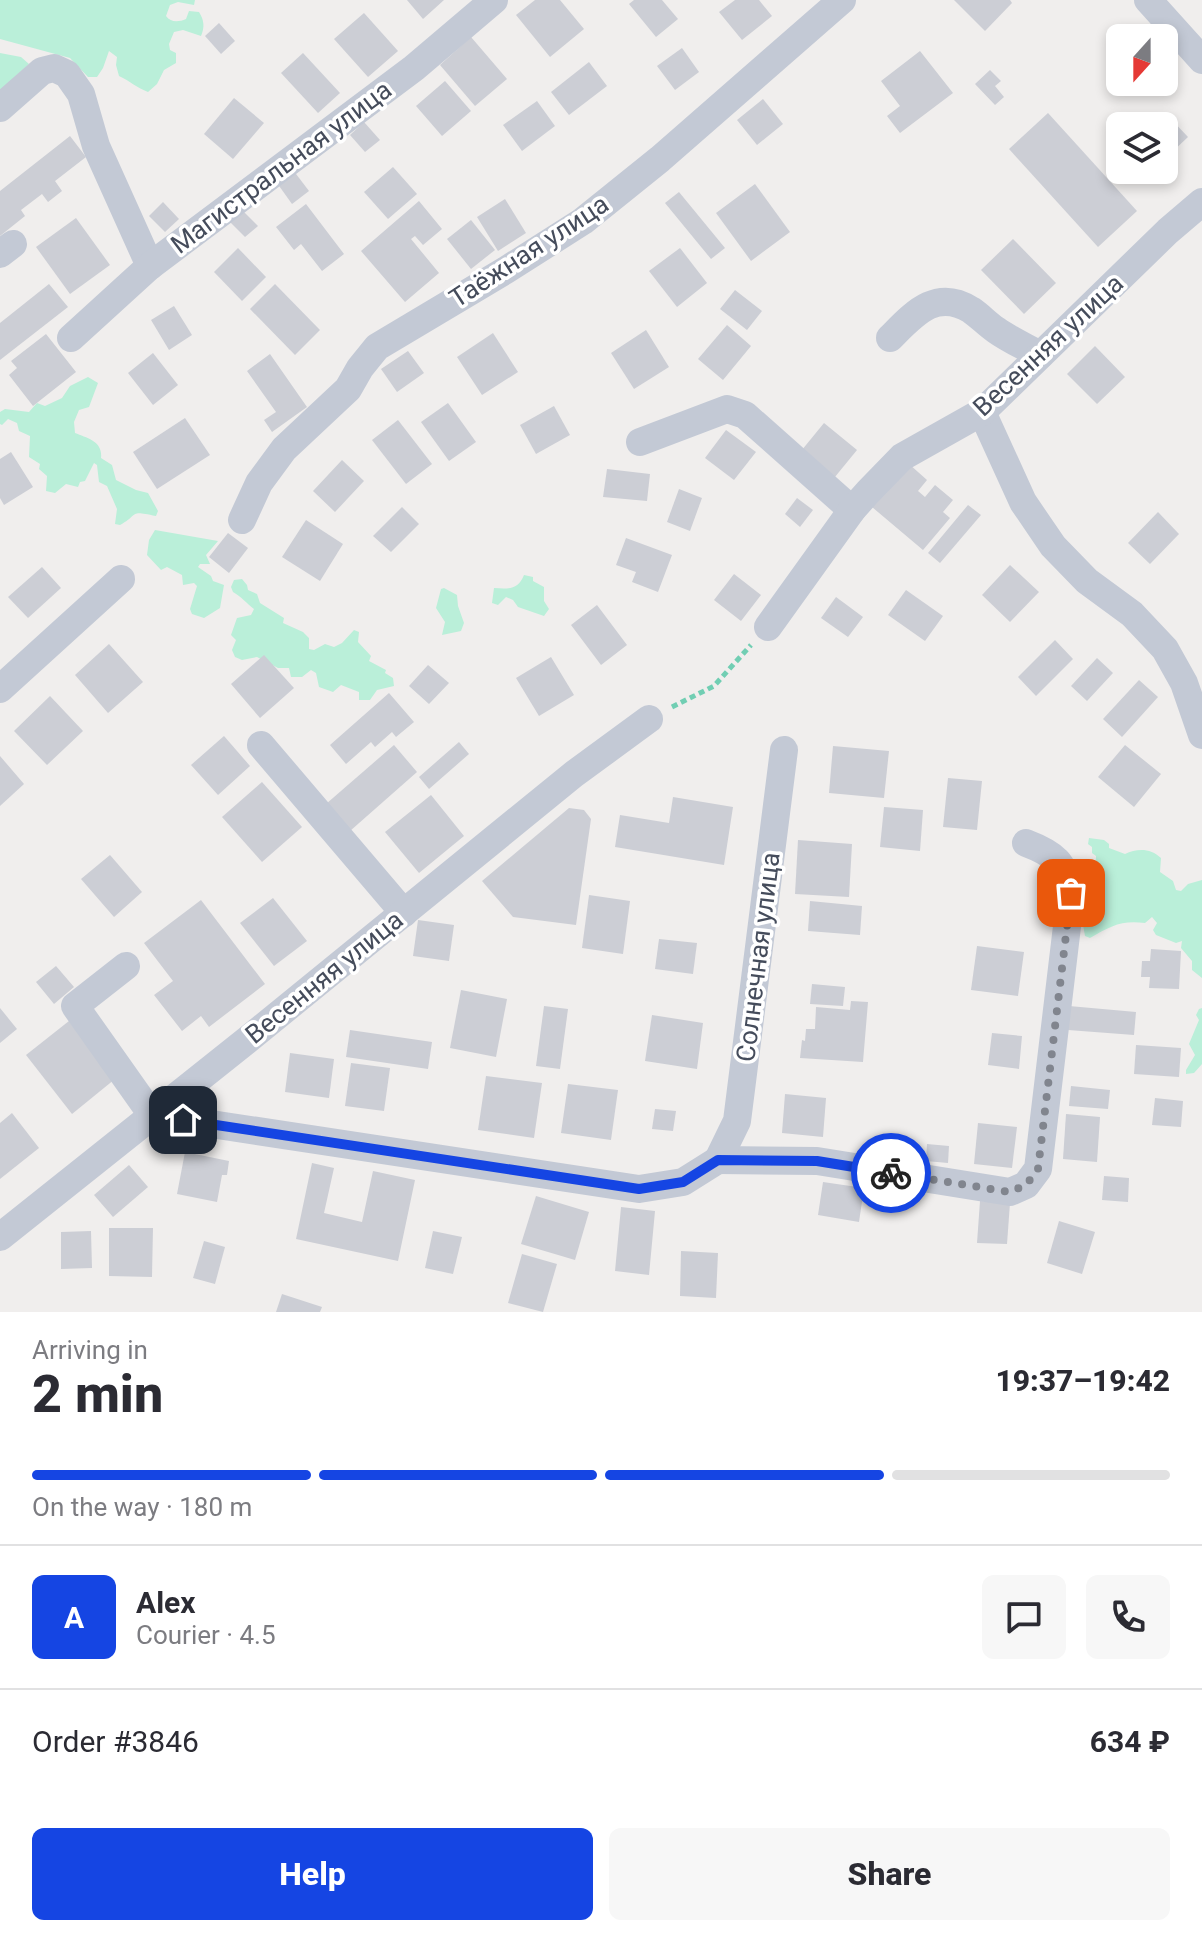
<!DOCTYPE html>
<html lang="en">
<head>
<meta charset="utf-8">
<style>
  body { margin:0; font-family:Roboto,sans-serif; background:#f7f7f7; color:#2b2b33; height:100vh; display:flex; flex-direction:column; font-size:30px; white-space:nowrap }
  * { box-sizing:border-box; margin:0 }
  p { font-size:26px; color:#7c7c81 }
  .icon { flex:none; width:44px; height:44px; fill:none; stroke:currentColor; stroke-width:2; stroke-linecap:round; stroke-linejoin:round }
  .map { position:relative; height:1312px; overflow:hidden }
  .drawer { display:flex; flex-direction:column; background:#fff; flex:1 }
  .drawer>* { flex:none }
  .needle { width:52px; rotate:201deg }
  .tools { position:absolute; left:1106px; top:24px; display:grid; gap:16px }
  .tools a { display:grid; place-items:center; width:72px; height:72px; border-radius:12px; background:#fff; box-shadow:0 4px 12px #0003; font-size:40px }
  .pin { position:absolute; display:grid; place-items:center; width:68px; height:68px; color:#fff; margin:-34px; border-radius:16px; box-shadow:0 4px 12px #0006 }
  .courier { position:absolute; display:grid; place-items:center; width:80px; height:80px; margin:-40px; border:6px solid #1545e3; border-radius:50%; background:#fff; color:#222; box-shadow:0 2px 10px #0007 }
  .head em { font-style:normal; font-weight:800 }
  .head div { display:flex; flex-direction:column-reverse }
  .head { display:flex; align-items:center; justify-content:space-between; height:136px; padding:0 32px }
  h1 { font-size:52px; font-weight:800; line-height:60px }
  .bar { display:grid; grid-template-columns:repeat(4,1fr); gap:12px 8px; align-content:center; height:96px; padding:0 32px }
  .bar i { height:10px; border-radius:6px; background:#e1e1e2 }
  .bar .current { background:#1545e3 }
  .bar p { grid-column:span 4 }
  .line { display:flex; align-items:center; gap:20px; padding:0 32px; border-top:2px solid #e1e1e2 }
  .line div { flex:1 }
  .round { display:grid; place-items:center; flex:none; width:84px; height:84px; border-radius:12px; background:#f7f7f7 }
  .cta { display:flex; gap:16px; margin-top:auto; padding:16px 32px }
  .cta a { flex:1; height:92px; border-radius:12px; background:#1545e3; color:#fff; font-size:32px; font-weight:800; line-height:92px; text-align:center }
  .cta a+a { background:#f7f7f7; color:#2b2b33 }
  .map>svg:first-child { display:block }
  .green { fill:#baefd9 }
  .building { fill:#ccced5 }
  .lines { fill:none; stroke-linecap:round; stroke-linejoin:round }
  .path { stroke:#71ceb3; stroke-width:5; stroke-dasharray:6 4; stroke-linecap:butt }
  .minor { stroke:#c3c9d5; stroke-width:28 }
  .done { stroke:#81858e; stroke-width:8; stroke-dasharray:0 14.4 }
  .route { stroke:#1545e3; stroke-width:10 }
  .labels { text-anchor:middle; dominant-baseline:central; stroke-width:7; stroke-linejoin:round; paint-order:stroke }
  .street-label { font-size:26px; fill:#454c5b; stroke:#fff }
</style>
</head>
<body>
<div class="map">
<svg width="1202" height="1312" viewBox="0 0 1202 1312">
  <rect width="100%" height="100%" fill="#f0eeed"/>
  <g class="green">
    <path d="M0,0h195l-1,5 -16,-3 -8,3 -4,11c5,7 13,6 20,3l3,-8 10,1c5,8 6,15 2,24l-18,-6 -9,2 -5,12 1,6 6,3v10l-12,7 -7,14 -9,8c-11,-4 -18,-11 -29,-16l-3,-11 1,-8 -8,-6 -6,17 -6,9h-9l-18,-19 -70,-19z"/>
    <path d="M0,53l21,4 8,7 -29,27z"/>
    <path d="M88,377l10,6 -9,24 -10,3 -5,12 1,11c12,5 28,8 26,25l11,7 4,15 20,10 12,3 10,18 -2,5c-28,-6 -16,-2 -36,9l-5,-1 2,-15 -10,-23 -8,-4 -2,-17 -3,-2 -9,18 -5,1 -2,5 -12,-3 -11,9 -9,-2 1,-15 -8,-7 1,-5 -11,-7 1,-21 -11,-5 -2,-8 -9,-4 -6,6 -2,-1v-12l5,-3 24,3 8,-9 8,3 17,-8 8,-12z"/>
    <path d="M155,530l63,11 -12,14 4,9h-10l-2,3 13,9 2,5 11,4 -4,23 -16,10 -12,-4 -2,-5 7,-23 -3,-3 -11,2 -1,-10 -15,-8 -6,3 -14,-15 2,-15z"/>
    <path d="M524,575l9,2v4l11,6v14l5,8 -5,7 -26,-9 -5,-7 -7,-3 -8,8 -6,-2 2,-15c14,1 24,2 30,-13z"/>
    <path d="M242,579l5,6 1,5 9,4 3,9 24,15 -1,5 20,9 6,6v11l5,1 11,-6 9,3 8,-4 12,-13 5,2 -1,10 13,14 -2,5 17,9 -1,3 8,5 1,8 -17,4 -7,10h-11v-8l-18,-7 -8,7 -14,-5 -3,-14 -5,-3 -9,7h-11l-2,-9h-11l-21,-11 -15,3 -7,-3 -3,-7 4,-10 -5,-5 6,-17 14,-3 3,-6c-8,-6 -12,-12 -21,-17l-2,-5 3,-7z"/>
    <path d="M444,588l13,7 1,11 6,17 -3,8 -19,4 3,-13 -9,-14 5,-19z"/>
    <path d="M1089,838l15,2 5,4v4l16,6c12,-6 26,-6 36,4l-1,14 13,9 3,9 5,1 7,-7 14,-4v98l-10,-8v-9l-11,-13 1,-7 -6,2 -20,-8 -3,-5 4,-7 -5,-6 -7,6c-24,-3 -34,3 -55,15l-5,-2 -3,-17 4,-12 -2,-13 11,-15 1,-23 -4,-3v-6l-4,-3z"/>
    <path d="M1202,1008v56l-8,9 -8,1v-4l9,-15 -6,-11 10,-24 -3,-5 3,-6z"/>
  </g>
  <g class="building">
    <path d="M407,0h37l-21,19z"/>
    <path d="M535,0h25l24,29 -34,28 -34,-42z"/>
    <path d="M634,0h28l16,19 -22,18 -27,-33z"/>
    <path d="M735,0h24l13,16 -30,24 -23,-28z"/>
    <path d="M954,0h56l2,3 -27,28z"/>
    <path d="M364,13l34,38 -30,26 -34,-38z"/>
    <path d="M219,23l16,18 -14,13 -16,-18z"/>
    <path d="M471,37l36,42 -32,27 -35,-41z"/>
    <path d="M682,48l17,24 -24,18 -18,-24z"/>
    <path d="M920,51l33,42 -53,40 -13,-17 13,-10 -19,-25z"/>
    <path d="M303,53l37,40 -22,20 -37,-40z"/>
    <path d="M589,62l18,24 -38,29 -18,-23z"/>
    <path d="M990,70l11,11 -6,5 9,11 -9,8 -20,-21z"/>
    <path d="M445,81l26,30 -29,25 -26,-30z"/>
    <path d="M234,98l30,25 -31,36 -29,-25z"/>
    <path d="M763,99l20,25 -26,21 -20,-25z"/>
    <path d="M537,101l18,25 -33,25 -19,-26z"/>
    <path d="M1048,113l89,98 -39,36 -89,-98z"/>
    <path d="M1169,117l19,20 -18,17 -6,-6v-22h-5z"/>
    <path d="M364,122l16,18 -15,12 -15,-17z"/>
    <path d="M70,136l16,21 -31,24 7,10 -14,11 -6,-8 -21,16 4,6 -25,20v-45z"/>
    <path d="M393,167l24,27 -29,25 -24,-27z"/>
    <path d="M293,170l16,21 -17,13 -15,-21z"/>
    <path d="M755,184l35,48 -39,29 -35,-48z"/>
    <path d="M679,192l46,56 -14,11 -46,-56z"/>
    <path d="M505,199l21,34 -28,18 -21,-34z"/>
    <path d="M419,201l23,28 -19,16 -8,-9 -4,3 28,34 -34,29 -44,-51z"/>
    <path d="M163,202l16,17 -14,13 -16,-16z"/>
    <path d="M306,204l38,50 -22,17 -21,-27 -7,6 -18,-23z"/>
    <path d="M242,210l16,16 -13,11 -15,-15z"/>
    <path d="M76,218l34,47 -40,29 -34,-47z"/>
    <path d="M471,220l24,30 -24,19 -24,-30z"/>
    <path d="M1013,239l43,44 -32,31 -43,-44z"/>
    <path d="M238,248l28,29 -24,24 -28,-29z"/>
    <path d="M680,248l27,35 -30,24 -28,-36z"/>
    <path d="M49,284l19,23 -68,53v-37z"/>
    <path d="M275,284l45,46 -25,25 -45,-46z"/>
    <path d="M735,290l27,21 -15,19 -27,-21z"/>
    <path d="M174,306l18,29 -23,15 -18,-30z"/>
    <path d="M727,325l24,21 -28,34 -25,-21z"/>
    <path d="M646,330l23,37 -35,22 -23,-36z"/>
    <path d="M493,333l25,39 -36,23 -25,-38z"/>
    <path d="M46,334l30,38 -43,34 -24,-31 8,-7 -6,-7z"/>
    <path d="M1095,346l30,31 -28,27 -30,-30z"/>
    <path d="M408,351l16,22 -27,19 -16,-23z"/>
    <path d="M153,353l25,32 -25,20 -25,-32z"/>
    <path d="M270,354l37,53 -35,25 -8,-12 12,-8 -29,-41z"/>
    <path d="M448,403l28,39 -27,19 -28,-39z"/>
    <path d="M554,406l16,29 -34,19 -16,-29z"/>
    <path d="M185,418l25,37 -53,34 -24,-37z"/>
    <path d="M398,420l34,44 -26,20 -34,-44z"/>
    <path d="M824,423l33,27 -27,33 -33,-27z"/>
    <path d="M726,430l30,22 -22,28 -29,-22z"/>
    <path d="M11,452l22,35 -29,18 -4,-7v-39z"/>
    <path d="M342,460l22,21 -29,31 -22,-21z"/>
    <path d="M909,464l18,16 -9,11 7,6 10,-12 18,15 -10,12 7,6 -27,32 -51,-43z"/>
    <path d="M607,469l43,5 -3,27 -44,-4z"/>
    <path d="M679,489l23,9 -12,33 -23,-9z"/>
    <path d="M797,498l16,12 -13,17 -15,-13z"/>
    <path d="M968,505l13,10 -41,48 -12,-10z"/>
    <path d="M402,507l17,17 -28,28 -18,-16z"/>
    <path d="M1158,512l21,22 -29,30 -22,-21z"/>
    <path d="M306,520l37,24 -23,37 -38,-24z"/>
    <path d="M228,533l20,15 -19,25 -20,-16z"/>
    <path d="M626,538l46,17 -14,37 -26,-10 4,-10 -20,-7z"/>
    <path d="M1010,565l29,27 -29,30 -28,-27z"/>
    <path d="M42,567l19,21 -33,30 -20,-21z"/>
    <path d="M734,574l27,21 -20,26 -27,-21z"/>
    <path d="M906,590l37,26 -18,25 -37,-26z"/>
    <path d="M836,597l27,20 -15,20 -27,-19z"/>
    <path d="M597,605l30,40 -26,20 -30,-40z"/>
    <path d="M1055,640l18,19 -37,37 -18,-19z"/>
    <path d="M109,644l34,38 -35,31 -33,-38z"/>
    <path d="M264,655l30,33 -34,30 -29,-34z"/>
    <path d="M551,657l23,38 -35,21 -23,-38z"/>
    <path d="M1097,658l16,15 -26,28 -16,-15z"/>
    <path d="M428,665l21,18 -20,21 -20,-18z"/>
    <path d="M1139,680l19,17 -36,40 -19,-18z"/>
    <path d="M389,693l25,29 -18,15 -4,-5 -17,15 -4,-5 -25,22 -16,-19z"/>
    <path d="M50,696l33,35 -36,34 -33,-34z"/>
    <path d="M224,736l26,30 -32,29 -27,-30z"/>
    <path d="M459,742l10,12 -40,35 -10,-12z"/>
    <path d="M394,745l23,27 -67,59 -24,-27z"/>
    <path d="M1125,745l36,29 -27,33 -36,-30z"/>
    <path d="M833,746l56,5 -5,47 -55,-5z"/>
    <path d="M0,756l24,28 -24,22z"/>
    <path d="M948,778l34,3 -5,49 -34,-3z"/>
    <path d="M262,782l40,45 -40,35 -40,-45z"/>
    <path d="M431,795l33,41 -45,37 -34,-41z"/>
    <path d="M673,797l60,10 -9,58 -109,-18 5,-32 49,8z"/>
    <path d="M884,807l39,3 -3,41 -40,-4z"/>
    <path d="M569,808l15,2 7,9 -15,106 -63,-8 -31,-36z"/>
    <path d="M798,840l54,4 -3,53 -54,-3z"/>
    <path d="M110,855l32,37 -28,25 -33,-38z"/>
    <path d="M589,895l41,6 -7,53 -41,-6z"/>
    <path d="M273,898l34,43 -33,25 -34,-43z"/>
    <path d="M201,900l64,84 -56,43 -8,-11 -19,15 -28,-36 19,-14 -29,-38z"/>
    <path d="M810,901l52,5 -2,29 -52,-4z"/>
    <path d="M418,920l36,5 -5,36 -36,-5z"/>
    <path d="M659,939l38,4 -4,31 -38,-5z"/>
    <path d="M977,946l47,6 -6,44 -47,-6z"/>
    <path d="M1151,949l30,2 -2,38 -30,-1 1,-11h-9l1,-16h8z"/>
    <path d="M56,966l18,21 -20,17 -18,-22z"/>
    <path d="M812,984l33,3 -2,19 -33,-2z"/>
    <path d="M461,990l46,9 -11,58 -46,-9z"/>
    <path d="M851,1001l17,1 -5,60 -63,-4 2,-18 3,1 1,-12h9l1,-22 34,3z"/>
    <path d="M544,1006l24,3 -8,60 -24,-3z"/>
    <path d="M1069,1006l67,6 -2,23 -66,-5z"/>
    <path d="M0,1008l17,21 -17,14z"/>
    <path d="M652,1015l51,8 -6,46 -52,-8z"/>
    <path d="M69,1021l46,58 -43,35 -46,-59z"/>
    <path d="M350,1030l82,12 -4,27 -82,-12z"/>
    <path d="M992,1033l30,3 -3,33 -31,-4z"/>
    <path d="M1136,1045l45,3 -2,29 -45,-3z"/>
    <path d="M290,1053l44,6 -5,39 -44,-6z"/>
    <path d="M351,1063l39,5 -6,43 -39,-5z"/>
    <path d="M486,1076l56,7 -8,55 -56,-8z"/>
    <path d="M568,1084l50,6 -7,50 -50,-7z"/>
    <path d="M1071,1086l39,4 -2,19 -39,-3z"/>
    <path d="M785,1094l41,4 -3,39 -41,-4z"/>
    <path d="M1155,1098l28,3 -2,26 -29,-2z"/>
    <path d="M655,1109l21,2 -3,20 -21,-2z"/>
    <path d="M12,1113l27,35 -39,31v-56z"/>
    <path d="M1066,1114l34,3 -3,45 -34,-3z"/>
    <path d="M978,1123l39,4 -5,41 -38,-4z"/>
    <path d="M927,1144l22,2 -1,17 -22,-2z"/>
    <path d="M185,1152l44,9 -2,14h-5l-5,27 -40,-8z"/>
    <path d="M312,1163l22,5 -10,45 38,9 11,-51 42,9 -17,81 -102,-22z"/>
    <path d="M129,1165l19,22 -35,30 -19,-22z"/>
    <path d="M1104,1176l25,2 -1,24 -26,-2z"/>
    <path d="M823,1182l41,6 -5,34 -41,-7z"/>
    <path d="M536,1196l53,16 -14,48 -54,-16z"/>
    <path d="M980,1201l30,2 -3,41 -30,-1z"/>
    <path d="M621,1207l34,4 -6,64 -34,-4z"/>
    <path d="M1059,1221l36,11 -13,42 -35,-11z"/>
    <path d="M109,1228h44l-1,49 -43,-1z"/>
    <path d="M91,1231l1,37 -31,1v-37z"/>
    <path d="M433,1231l29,6 -9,37 -28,-6z"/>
    <path d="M204,1241l21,6 -10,37 -22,-6z"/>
    <path d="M681,1251l37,2 -2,45 -36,-2z"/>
    <path d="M522,1254l35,10 -14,48 -35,-9z"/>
    <path d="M282,1294l40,13 -2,5h-44z"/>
  </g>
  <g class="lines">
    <path class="path" d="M672,707l42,-21 37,-41"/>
    <g class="minor">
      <path d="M1148,0l54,60"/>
      <path d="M0,108l42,-37 12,-3 13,6 14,20 15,52 54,120"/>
      <path d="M0,254l13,-10"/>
      <path d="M71,338l79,-72 264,-198 80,-68"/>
      <path d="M890,338c24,-24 46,-50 81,-28 9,6 16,14 25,20 14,10 30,17 44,25"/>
      <path d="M982,412l41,90 30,44 34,35 45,33 33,35 19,34 18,52"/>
      <path d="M640,442l87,-33 18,6 107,95"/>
      <path d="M242,520l17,-37 25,-34 64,-60 12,-21 17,-21 129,-77 77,-49 77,-62 182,-159"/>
      <path d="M768,627l84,-117 16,-18 34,-35 80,-45 186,-181 34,-29"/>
      <path d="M0,689l121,-110"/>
      <path d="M261,745l143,168"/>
      <path d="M126,966l-51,40 77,109 487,74 44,-7 35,-22"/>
      <path d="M718,1160l99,1 193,31 16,-7 12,-16 33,-276c-7,-31 -16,-39 -45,-50"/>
      <path d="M718,1160l19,-39 47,-371"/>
      <path d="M0,1237l246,-196 328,-267 75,-55"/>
    </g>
  </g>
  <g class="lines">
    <path class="done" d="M891,1173l119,19 16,-7 12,-16 33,-276"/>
    <path class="route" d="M183,1120l456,69 44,-7 35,-22 99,1 74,12"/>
  </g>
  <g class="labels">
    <g class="street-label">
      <text transform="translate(281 167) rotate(-37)">Магистральная улица</text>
      <text transform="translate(529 251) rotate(-33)">Таёжная улица</text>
      <text transform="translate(1048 345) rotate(-43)">Весенняя улица</text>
      <text transform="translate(758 957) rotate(-83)">Солнечная улица</text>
      <text transform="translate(324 977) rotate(-39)">Весенняя улица</text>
    </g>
  </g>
</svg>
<div class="tools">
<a><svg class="needle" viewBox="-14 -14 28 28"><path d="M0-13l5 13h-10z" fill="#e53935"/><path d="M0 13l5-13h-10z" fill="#7c7c81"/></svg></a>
<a><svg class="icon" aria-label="layers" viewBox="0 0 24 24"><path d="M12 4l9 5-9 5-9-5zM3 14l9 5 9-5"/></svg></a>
</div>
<div class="pin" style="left:1071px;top:893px;background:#ea580c"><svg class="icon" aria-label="bag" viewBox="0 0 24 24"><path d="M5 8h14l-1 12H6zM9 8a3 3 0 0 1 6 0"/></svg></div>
<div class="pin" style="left:183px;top:1120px;background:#1f2937"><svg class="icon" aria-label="home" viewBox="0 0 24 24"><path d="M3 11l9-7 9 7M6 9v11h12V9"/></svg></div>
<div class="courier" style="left:891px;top:1173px"><svg class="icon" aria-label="bike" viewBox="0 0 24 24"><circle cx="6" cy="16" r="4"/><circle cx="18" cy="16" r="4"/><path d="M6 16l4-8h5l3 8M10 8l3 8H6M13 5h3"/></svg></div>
</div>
<section class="drawer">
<div class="head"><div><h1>2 min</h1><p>Arriving in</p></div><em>19:37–19:42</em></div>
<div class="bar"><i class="current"></i><i class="current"></i><i class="current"></i><i></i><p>On the way · 180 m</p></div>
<div class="line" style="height:144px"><b class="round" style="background:#1545e3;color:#fff">A</b><div><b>Alex</b><p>Courier · 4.5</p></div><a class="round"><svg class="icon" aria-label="chat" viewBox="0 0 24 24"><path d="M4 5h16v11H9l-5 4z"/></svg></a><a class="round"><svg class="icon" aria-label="phone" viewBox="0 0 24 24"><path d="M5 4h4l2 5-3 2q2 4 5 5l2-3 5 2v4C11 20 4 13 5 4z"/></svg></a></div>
<div class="line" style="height:104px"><div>Order #3846</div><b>634 ₽</b></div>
<div class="cta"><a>Help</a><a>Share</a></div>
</section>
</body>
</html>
